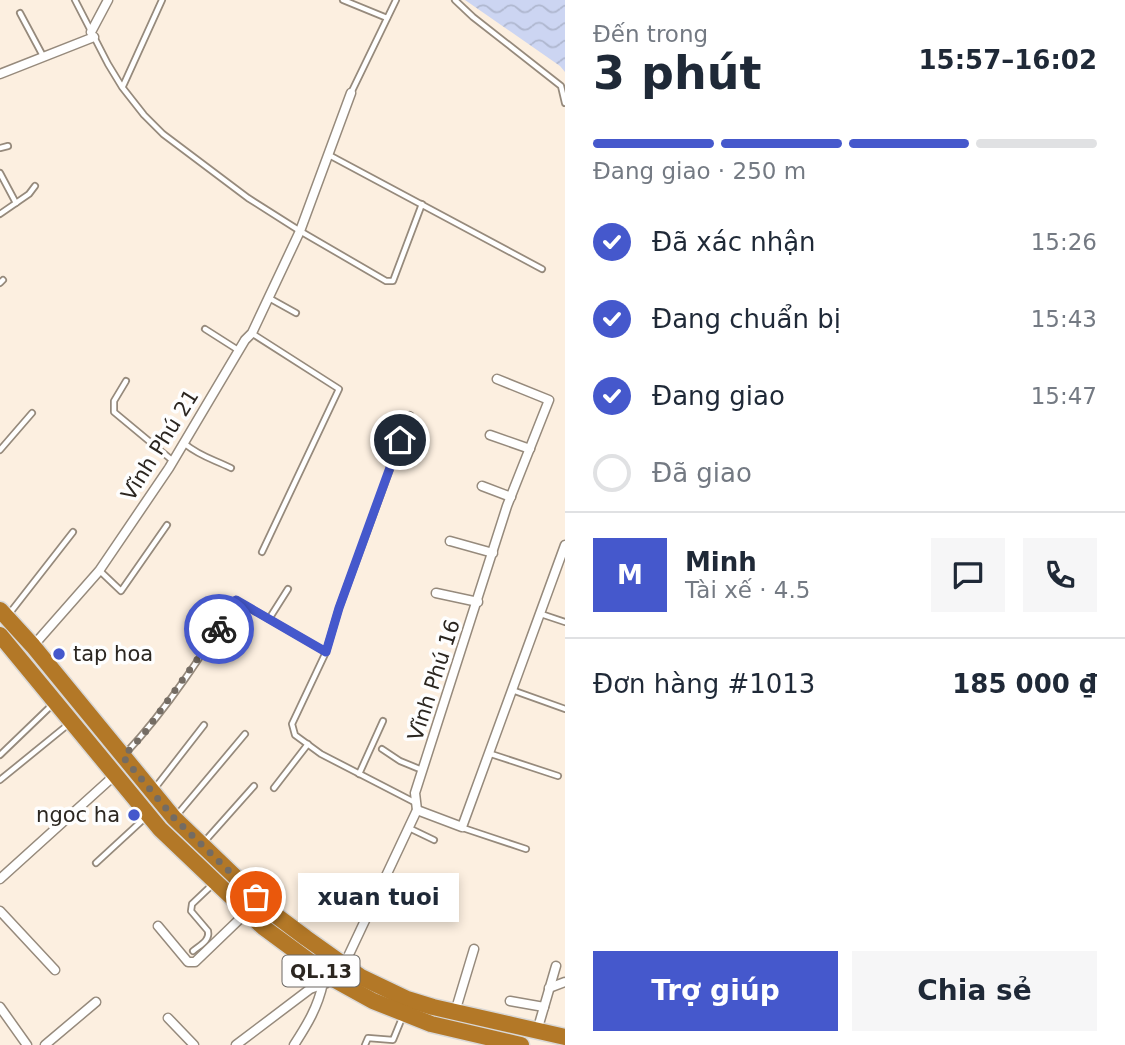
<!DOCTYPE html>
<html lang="vi">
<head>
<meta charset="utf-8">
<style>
  body { margin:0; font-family:"DejaVu Sans",sans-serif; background:#f6f6f7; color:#1f2937; height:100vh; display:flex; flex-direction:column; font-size:26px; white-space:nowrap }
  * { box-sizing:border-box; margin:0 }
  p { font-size:23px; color:#747a83 }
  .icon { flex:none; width:38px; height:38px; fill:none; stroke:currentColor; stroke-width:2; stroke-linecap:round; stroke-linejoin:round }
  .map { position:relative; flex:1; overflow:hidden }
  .sheet { display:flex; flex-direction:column; background:#fff; width:560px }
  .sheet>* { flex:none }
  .pin { position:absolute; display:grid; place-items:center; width:60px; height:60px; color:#fff; margin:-30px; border:4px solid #fff; border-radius:50%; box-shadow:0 2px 7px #0007 }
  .courier { position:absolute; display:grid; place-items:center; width:70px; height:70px; margin:-35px; border:5px solid #4558cc; border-radius:50%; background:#fff; color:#222; box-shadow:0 2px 9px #0007 }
  .bubble { position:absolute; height:49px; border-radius:0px; background:#fff; box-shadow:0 4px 10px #0003; font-size:23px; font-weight:600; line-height:49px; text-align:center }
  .headline em { font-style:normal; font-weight:600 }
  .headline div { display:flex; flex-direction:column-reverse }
  .headline { display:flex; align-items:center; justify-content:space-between; height:119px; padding:0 28px }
  h1 { font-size:46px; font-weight:600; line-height:52px }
  .bar { display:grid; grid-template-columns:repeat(4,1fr); gap:10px 7px; align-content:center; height:84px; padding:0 28px }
  .bar i { height:9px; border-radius:5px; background:#e0e1e3 }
  .bar .current { background:#4558cc }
  .bar p { grid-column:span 4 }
  .line { display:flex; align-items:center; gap:18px; padding:0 28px; border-top:2px solid #e0e1e3 }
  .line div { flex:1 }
  .round { display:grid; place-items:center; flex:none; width:74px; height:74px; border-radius:0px; background:#f6f6f7 }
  ol { padding:0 28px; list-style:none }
  li { display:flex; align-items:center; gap:21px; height:77px }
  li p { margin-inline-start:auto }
  li .icon { padding:7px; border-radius:50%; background:#4558cc; color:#fff; stroke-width:4 }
  li:last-child { color:#747a83 }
  li i { width:38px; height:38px; border:4px solid #e0e1e3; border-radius:50% }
  .action { display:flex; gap:14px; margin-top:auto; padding:14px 28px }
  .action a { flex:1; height:80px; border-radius:0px; background:#4558cc; color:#fff; font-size:28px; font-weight:600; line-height:80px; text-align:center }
  .action a+a { background:#f6f6f7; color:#1f2937 }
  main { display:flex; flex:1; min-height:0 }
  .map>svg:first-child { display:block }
  .water { fill:url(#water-waves) }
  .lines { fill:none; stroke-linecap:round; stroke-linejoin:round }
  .lane-casing { stroke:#968a7c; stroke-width:8 }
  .street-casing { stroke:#968a7c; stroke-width:11 }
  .highway-casing { stroke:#d9d8d7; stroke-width:19 }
  .lane { stroke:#fff; stroke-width:4.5 }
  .street { stroke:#fff; stroke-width:8 }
  .highway { stroke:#b37827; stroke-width:16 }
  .done { stroke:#746c63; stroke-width:7; stroke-dasharray:0 12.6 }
  .route { stroke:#4558cc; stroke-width:9 }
  .poi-dot { fill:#4558cc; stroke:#fefefe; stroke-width:2.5 }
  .labels { text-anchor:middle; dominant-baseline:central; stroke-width:7; stroke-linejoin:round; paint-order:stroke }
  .shield { fill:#fefefe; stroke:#6a6763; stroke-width:2 }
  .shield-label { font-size:19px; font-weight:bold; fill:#2b2620 }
  .street-label { font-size:21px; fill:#2b2620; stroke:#fefefe }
  .poi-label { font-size:21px; fill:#2b2620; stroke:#fefefe; text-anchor:start }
</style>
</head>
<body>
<main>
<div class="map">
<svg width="565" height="1045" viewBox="0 0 565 1045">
  <defs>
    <pattern id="water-waves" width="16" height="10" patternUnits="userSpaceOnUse" patternTransform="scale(1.75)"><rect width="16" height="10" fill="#ccd5f2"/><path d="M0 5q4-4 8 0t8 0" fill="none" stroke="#afb7cf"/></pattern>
  </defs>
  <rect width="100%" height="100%" fill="#fcefe0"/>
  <path class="water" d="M465,0h100v72l-5,-6z"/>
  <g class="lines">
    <defs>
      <g id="lane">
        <path d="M75,0l33,64 14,23 22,28 19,19 85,64 52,33 86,50h7l29,-77"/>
        <path d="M343,0l44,18"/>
        <path d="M455,0l18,17 88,69 4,17"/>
        <path d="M20,13l23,43"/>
        <path d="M123,86l39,-86"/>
        <path d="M351,93l45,-93"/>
        <path d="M0,148l8,-2"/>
        <path d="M329,155l213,114"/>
        <path d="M0,173l16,30"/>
        <path d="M0,214l29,-20 6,-8"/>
        <path d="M0,283l3,-3"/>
        <path d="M269,298l27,15"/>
        <path d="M205,329l33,21"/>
        <path d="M253,334l86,55 -77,163"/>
        <path d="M126,381l-12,20v11l59,49"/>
        <path d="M185,444c16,13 28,15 46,24"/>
        <path d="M0,450l32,-37"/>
        <path d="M100,571l21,20 46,-66"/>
        <path d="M9,614l64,-82"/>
        <path d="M541,614l24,8"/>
        <path d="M269,619l19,-30"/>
        <path d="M326,652l-34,72 3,11 26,19 95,49"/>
        <path d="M512,690l53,19"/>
        <path d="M382,749l18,12 22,9"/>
        <path d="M488,753l70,23"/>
        <path d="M125,754c43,-46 78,-100 111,-154l90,52 13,-44 71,-193"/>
        <path d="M0,755l53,-51"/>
        <path d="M359,774l24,-53"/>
        <path d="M0,780l70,-57"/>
        <path d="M155,788l49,-63"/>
        <path d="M274,788l34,-44"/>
        <path d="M177,815l68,-81"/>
        <path d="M409,828l25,12"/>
        <path d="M463,828l63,21"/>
        <path d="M205,841l49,-55"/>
        <path d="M96,863l51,-47"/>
        <path d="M193,951c7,-6 17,-10 15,-20l-17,-20 1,-7 20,-19"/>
        <path d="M365,1045l3,-7 25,2 9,-22"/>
      </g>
      <g id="street">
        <path d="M91,32l17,-32"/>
        <path d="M0,74l94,-37"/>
        <path d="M490,435l40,14"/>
        <path d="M482,486l29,11"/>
        <path d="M450,541l43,12"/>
        <path d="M436,593l42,9"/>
        <path d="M33,646l66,-75 70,-103 76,-128 7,-7 48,-102 51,-138"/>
        <path d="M417,810l45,17 103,-282"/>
        <path d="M0,879l115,-104"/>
        <path d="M0,911l55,59"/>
        <path d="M158,926l30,36h7l52,-50"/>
        <path d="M344,965l73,-155 -2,-17 92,-287 42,-106 -52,-21"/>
        <path d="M549,988l16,-6"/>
        <path d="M510,1001l34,6"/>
        <path d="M0,1007l27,38"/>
        <path d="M455,1012l19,-63"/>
        <path d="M168,1018l26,27"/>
        <path d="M537,1031l19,-65"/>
        <path d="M45,1045l51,-43"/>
        <path d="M236,1045l74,-56 25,-9"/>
        <path d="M294,1045c13,-20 24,-38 29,-62"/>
      </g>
      <g id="highway">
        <path d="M0,610l33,36 141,172 100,96 32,24 55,39 46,22 26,8 132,30"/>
        <path d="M0,635l160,194 103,98 72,53 38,21 58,23 90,21"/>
      </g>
    </defs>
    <use href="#lane" class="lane-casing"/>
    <use href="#street" class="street-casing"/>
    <use href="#highway" class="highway-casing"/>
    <use href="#lane" class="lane"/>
    <use href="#street" class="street"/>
    <use href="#highway" class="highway"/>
  </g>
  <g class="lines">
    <path class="done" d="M219,629l-76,106 -20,22 51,61 82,79"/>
    <path class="route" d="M219,629l17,-29 90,52 13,-44 61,-168"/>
  </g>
  <g class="poi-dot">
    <circle cx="59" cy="654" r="7"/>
    <circle cx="134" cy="815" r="7"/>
  </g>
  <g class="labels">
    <rect class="shield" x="282.5" y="955.5" width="77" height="31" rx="5"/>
    <g class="shield-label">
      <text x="321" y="971">QL.13</text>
    </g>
    <g class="street-label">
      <text transform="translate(160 445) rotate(-58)">Vĩnh Phú 21</text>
      <text transform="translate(434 680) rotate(-72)">Vĩnh Phú 16</text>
    </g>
    <g class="poi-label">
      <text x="73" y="654">tap hoa</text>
      <text x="120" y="815" text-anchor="end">ngoc ha</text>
    </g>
  </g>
</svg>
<div class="pin" style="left:256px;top:897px;background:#ea580c"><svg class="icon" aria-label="bag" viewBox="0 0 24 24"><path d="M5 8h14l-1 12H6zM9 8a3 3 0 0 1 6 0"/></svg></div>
<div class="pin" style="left:400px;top:440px;background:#1f2937"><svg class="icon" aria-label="home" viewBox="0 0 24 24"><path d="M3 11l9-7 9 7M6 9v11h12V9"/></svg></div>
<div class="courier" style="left:219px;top:629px"><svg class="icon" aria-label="bike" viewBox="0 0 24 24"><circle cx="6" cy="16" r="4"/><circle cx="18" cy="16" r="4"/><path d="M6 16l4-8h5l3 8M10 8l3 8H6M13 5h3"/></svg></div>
<div class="bubble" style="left:298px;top:873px;width:161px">xuan tuoi</div>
</div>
<section class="sheet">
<div class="headline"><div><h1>3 phút</h1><p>Đến trong</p></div><em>15:57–16:02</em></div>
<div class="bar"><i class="current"></i><i class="current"></i><i class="current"></i><i></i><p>Đang giao · 250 m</p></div>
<ol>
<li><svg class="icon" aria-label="check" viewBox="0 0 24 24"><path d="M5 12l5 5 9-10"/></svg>Đã xác nhận<p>15:26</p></li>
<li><svg class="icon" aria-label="check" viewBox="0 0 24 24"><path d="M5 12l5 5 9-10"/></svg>Đang chuẩn bị<p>15:43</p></li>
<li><svg class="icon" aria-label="check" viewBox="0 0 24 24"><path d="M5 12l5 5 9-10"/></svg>Đang giao<p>15:47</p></li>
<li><i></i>Đã giao</li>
</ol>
<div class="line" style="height:126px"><b class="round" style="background:#4558cc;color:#fff">M</b><div><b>Minh</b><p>Tài xế · 4.5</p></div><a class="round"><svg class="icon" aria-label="chat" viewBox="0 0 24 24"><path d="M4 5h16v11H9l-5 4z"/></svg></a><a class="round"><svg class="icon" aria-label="phone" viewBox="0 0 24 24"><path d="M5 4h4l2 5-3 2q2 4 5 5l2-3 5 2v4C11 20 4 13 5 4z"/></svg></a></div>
<div class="line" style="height:91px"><div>Đơn hàng #1013</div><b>185 000 ₫</b></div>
<div class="action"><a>Trợ giúp</a><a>Chia sẻ</a></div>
</section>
</main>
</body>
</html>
